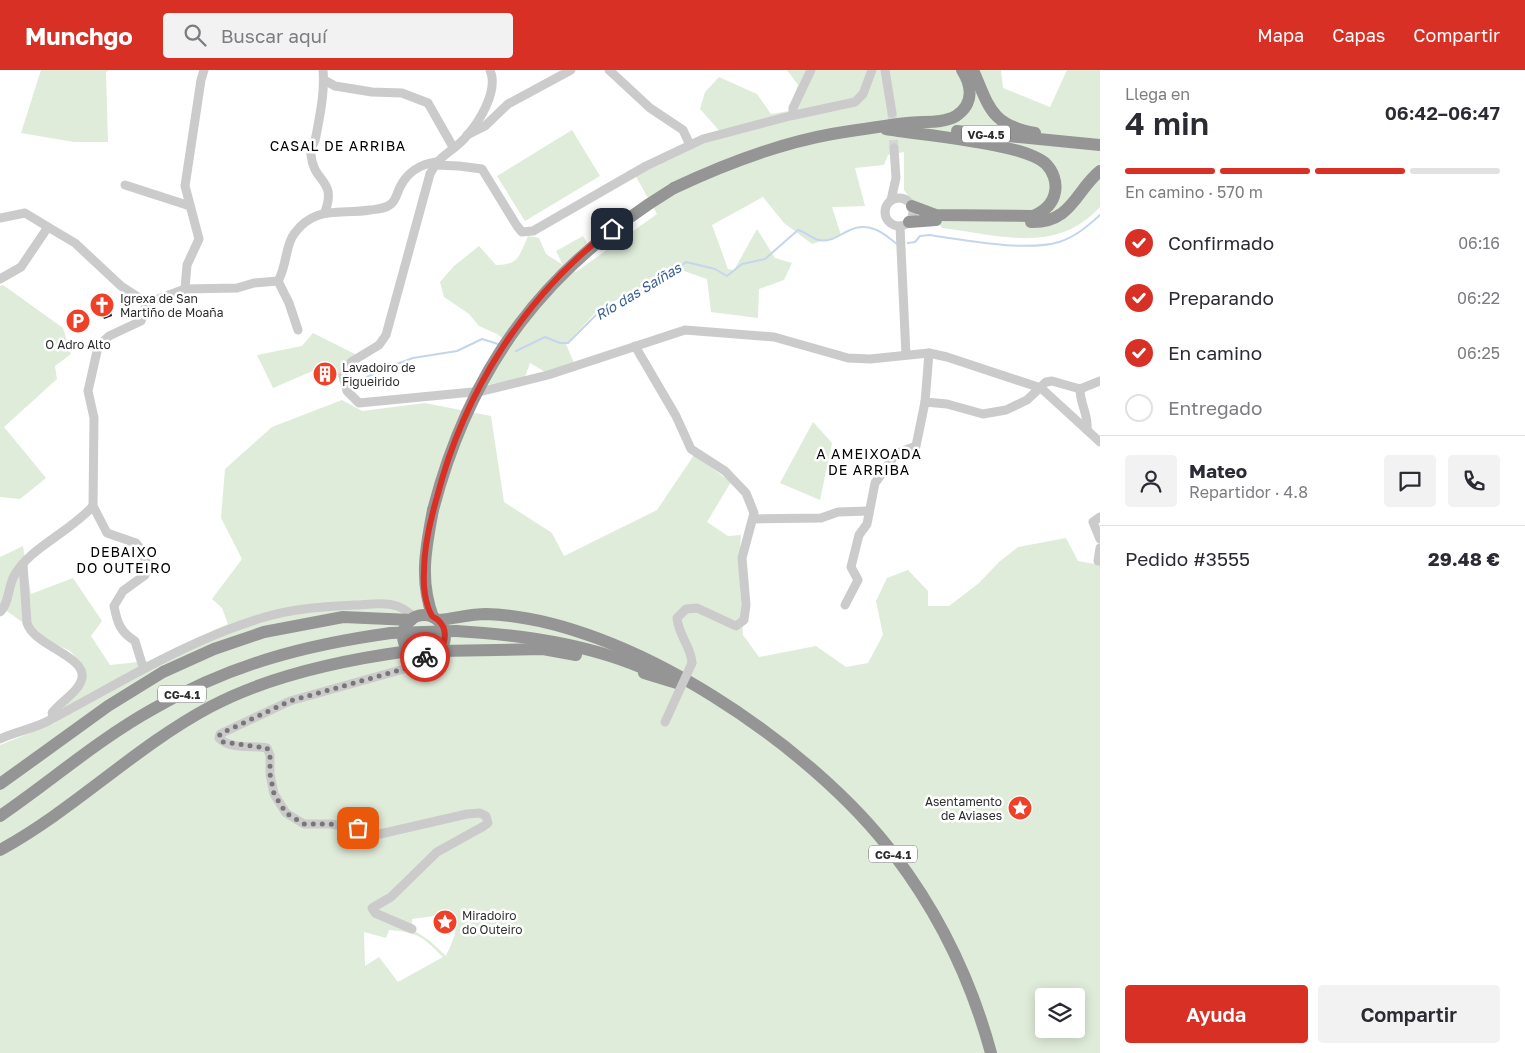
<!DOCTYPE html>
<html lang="es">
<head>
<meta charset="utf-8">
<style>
  body { margin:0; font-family:"Golos Text",sans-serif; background:#f2f2f3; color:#2b2b33; height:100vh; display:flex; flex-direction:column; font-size:19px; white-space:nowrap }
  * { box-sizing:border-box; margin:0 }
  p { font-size:16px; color:#7c7c81 }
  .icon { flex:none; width:28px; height:28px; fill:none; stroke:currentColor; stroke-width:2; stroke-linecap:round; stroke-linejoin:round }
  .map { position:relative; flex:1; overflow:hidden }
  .sheet { display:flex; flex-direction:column; background:#fff; width:425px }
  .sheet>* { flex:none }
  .tools { position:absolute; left:1035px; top:918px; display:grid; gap:10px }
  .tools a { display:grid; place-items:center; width:50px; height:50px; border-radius:5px; background:#fff; box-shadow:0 2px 12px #0003; font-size:25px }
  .pin { position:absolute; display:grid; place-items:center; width:42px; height:42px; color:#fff; margin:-21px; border-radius:10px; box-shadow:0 2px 8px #0006 }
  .courier { position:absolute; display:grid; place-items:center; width:50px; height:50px; margin:-25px; border:4px solid #d93025; border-radius:50%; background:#fff; color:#222; box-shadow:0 1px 6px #0007 }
  .headline em { font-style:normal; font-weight:600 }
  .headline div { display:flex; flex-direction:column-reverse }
  .headline { display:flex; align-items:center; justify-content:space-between; height:85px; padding:0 25px }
  h1 { font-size:32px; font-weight:600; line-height:38px }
  .bar { display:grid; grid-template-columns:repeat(4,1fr); gap:8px 5px; align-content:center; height:60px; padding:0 25px }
  .bar i { height:6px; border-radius:4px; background:#e1e1e2 }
  .bar .active { background:#d93025 }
  .bar p { grid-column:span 4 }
  .line { display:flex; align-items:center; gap:12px; padding:0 25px; border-top:1px solid #e1e1e2 }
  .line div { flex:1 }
  .round { display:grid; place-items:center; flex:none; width:52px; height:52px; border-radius:5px; background:#f2f2f3 }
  ol { padding:0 25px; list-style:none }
  li { display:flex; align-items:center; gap:15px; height:55px }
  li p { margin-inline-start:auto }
  li .icon { padding:5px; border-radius:50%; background:#d93025; color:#fff; stroke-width:4 }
  li:last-child { color:#7c7c81 }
  li i { width:28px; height:28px; border:2px solid #e1e1e2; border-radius:50% }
  .cta { display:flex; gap:10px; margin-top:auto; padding:10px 25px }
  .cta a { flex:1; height:58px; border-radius:5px; background:#d93025; color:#fff; font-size:20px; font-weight:600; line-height:58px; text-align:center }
  .cta a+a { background:#f2f2f3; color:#2b2b33 }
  header { display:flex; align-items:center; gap:30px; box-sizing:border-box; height:70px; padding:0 25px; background:#d93025; color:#fff }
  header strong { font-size:24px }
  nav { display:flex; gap:28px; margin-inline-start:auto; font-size:18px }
  .search { width:350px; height:45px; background:#f2f2f3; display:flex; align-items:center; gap:12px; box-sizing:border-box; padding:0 18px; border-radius:5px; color:#7c7c81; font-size:19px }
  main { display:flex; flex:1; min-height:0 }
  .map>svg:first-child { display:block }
  .green { fill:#e0ecda; fill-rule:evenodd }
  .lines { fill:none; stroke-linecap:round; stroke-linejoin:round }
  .stream { stroke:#c5d5ed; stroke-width:2 }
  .building { fill:#151515 }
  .minor-tunnel { stroke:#d5d5d5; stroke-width:9; stroke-dasharray:9 4.5; stroke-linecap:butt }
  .minor { stroke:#cbcbcb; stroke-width:9 }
  .highway { stroke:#959595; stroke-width:12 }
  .minor-bridge { stroke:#cbcbcb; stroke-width:9 }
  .highway-bridge { stroke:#959595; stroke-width:12 }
  .done { stroke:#777; stroke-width:5; stroke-dasharray:0 9 }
  .route { stroke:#d93025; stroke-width:6 }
  .labels { text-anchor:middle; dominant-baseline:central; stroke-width:5; stroke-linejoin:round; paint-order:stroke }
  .shield { fill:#fff; stroke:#6d6d6d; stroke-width:1 }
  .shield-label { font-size:11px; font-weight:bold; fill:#2e2e2e }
  .poi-label { font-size:12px; fill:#2e2e2e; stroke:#fff; text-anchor:start }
  .neighbourhood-label { font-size:14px; letter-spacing:1px; fill:#000; stroke:#fff }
  .water-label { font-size:14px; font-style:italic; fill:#385d94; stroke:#fff }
</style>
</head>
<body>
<header>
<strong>Munchgo</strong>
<div class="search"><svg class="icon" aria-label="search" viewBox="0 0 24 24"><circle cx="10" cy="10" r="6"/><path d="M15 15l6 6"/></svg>Buscar aquí</div>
<nav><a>Mapa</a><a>Capas</a><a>Compartir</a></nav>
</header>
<main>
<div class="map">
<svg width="1100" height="983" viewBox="0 0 1100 983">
  <rect width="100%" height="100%" fill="#fff"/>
  <g class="green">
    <path d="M41,0h68l-3,2 2,70h-34l-53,-9z"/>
    <path d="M787,0h214l2,18 47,19 17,-37h33v137c-44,48 -100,28 -158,21l-12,-18 -20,-11 -6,-9v-38l-16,3 -4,10 -29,3 10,38 -33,1 9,28 -29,9 -28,-21 -21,-26 -51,28 16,44 6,1 23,-41 18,29 17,5 -8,17 -25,9 -1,29 -47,-6 -4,-33 -29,-10 -71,36 -11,7 -30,32 8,19 -29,9 -15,-9 -5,14 -43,9 26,-43 -11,-9 -18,-8 -10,-12 -25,-17 -4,-15 14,-16 25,-20 17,19c24,0 23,-10 32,-29l11,2 7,16 17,11 -7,-14 27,-15 9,15 -25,16 9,5 81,-58 -22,-39 14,-9 74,-31 -23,-26 5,-17 14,-15 38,17 14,20 18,-3 9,-26z"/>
    <path d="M572,60l28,46 -75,45 -28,-45z"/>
    <path d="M3,215l60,43 8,26 -16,12 2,13 -53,48 42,51 -26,21 -20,-2v-211z"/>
    <path d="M313,263l44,22 -17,22 -20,-9 -47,20 -16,-33 45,-9z"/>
    <path d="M342,330l20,11 63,-8 66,13 13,86 48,31 12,23 93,-46 37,-55 37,27 -24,40 21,14 13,-1 -2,30 4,70 16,22 57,-11 30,21 22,-4 15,-28 -7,-34 11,-23 21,-8 20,21v15h21l30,-23 20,-21 19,-15 48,-9 12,23 22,4v488h-1100v-308l57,-23 27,-56 -14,-15 -23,-11 -47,-34v-49l23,-11 8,48 42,-16 29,43 -11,15 19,29 38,-4 80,-37 -6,-16 -10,-9 30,-40 -21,-41 4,-49 47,-42zM442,845l12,6c5,12 -4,24 -8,35l-16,-15 -18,-12v-10zM389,860c29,2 34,7 54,27l-45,25 -19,-25 -14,9 -1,-34 22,6zM1044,926h32v33h-32z"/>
    <path d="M813,352l19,21 -12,57 -40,-17z"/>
  </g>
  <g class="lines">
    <g class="stream">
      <path d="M908,173l7,-1 5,-6 9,-1c34,5 98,17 130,7 16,-5 29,-16 41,-27"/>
      <path d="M516,281l29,-14 15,6h8l28,-28 72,-38 18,-15 29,7 12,7 15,-12 23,-5 33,-29c8,2 14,9 21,10 19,4 31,-20 55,-11 8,2 16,10 23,15"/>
      <path d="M329,307l6,3"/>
      <path d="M353,313l44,-19 16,-6 44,-7 25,-12 16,5"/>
    </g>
  </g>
  <path class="building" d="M104,223l2,5h2l4,18 -8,3 -11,-22z"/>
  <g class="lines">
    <path class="minor-tunnel" d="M892,43l2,35"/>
    <g class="minor">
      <path d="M323,0c2,21 -3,45 -7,66 -1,7 -6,12 -5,19 3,29 26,24 14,57"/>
      <path d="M490,0c9,21 -11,53 -26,69 -13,14 -25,16 -34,35l-44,161 -7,10 -28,17 -8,14 4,15 12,12 124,-12 65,-16 137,-45 89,7 74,21 22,1 59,-6 18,4 94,31 59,54"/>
      <path d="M609,0l41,38 33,22 7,15"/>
      <path d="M885,0l7,43"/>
      <path d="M324,10l11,6 37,6 30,1 26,10 25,44"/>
      <path d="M793,45v-7l18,-38"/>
      <path d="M467,65l18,-9 23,-22 63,-34"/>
      <path d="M434,95l25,1 23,3 35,57 5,6 11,-1 113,-65 57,-27 87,-23 65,-14 8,-8 9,-24"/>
      <path d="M125,115l65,21"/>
      <circle cx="899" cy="142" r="14"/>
      <path d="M891,130l5,-22 -2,-30"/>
      <path d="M0,148l25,-5 23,14"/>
      <path d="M900,157l6,128"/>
      <path d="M0,209l21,-12 27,-40 27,16 46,43 26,17"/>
      <path d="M278,211l11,22 9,27"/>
      <path d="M185,219l2,-24 12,-26 -14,-53 16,-106 3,-10"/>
      <path d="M147,233l38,-14 52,-1 17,-5 24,-2c9,-15 7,-35 16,-47 21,-29 45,-19 76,-24 8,-1 15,-1 21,-6 5,-4 6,-11 9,-17 7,-14 20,-23 36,-25"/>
      <path d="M635,276l41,70 15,33 34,22 21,22 8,20 -12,45 4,47 -2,15 -8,6 -39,-18 -11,1 -9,9c2,19 14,28 15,45"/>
      <path d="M1080,319c0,16 9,26 7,41"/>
      <path d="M925,332l4,-49"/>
      <path d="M1100,447l-7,5 7,17"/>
      <path d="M753,449l68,-1 17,-6 30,-1"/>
      <path d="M1100,478l-2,13h2"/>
      <path d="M23,494l4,59c7,23 59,33 55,55 -3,14 -22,24 -30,35l2,5"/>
      <path d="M845,535l13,-25 -7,-13 8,-32 8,-11 8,-41 21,-29 20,-8 9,-44 22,2 36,10 23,-4 21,-10 19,-18 6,-1 28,8 20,-8"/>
      <path d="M0,542c9,-8 8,-25 14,-36 14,-27 56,-44 79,-70"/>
      <path d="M143,597l-8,-26c-15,-9 -18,-19 -21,-35l9,-15 22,-16 3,-8 -6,-16 -6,-8 -29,-10 -14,-27 1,-88 -6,-27 10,-44 11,-11 32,-15 6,-18"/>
      <path d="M0,669c16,-8 34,-10 50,-19 70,-37 137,-80 215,-103 29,-9 59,-10 90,-12 22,-1 44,-6 59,13"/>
      <path d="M412,859l-37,-16 -3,-5 19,-11 46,-45 47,-26 4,-3 -2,-7 -6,-3 -13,1 -87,20 -22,-6 -28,-4h-26l-18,-11 -12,-19 -4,-20v-19l-3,-7c-14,-3 -36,2 -48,-10l1,-4 70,-33 121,-34 11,-10"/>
    </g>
    <g class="highway">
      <path d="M973,0c16,36 17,55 62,63"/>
      <path d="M886,59c33,6 139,14 160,35 7,7 11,18 9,28 -2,12 -10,19 -22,24l-97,-1 -24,-9"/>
      <path d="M957,61l143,14"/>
      <path d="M674,118c51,-24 102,-44 158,-54 25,-4 50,-8 75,-11 16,-2 35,1 49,-7 18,-12 16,-30 6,-46"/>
      <path d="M909,152l27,-2"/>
      <path d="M1031,152c41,1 45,-32 69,-51"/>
      <circle cx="424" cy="566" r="21"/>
      <path d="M433,547c-14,-37 -7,-70 0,-107"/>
      <path d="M438,550c16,-1 31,-6 48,-6 139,4 328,133 409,242 44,58 77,127 96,197"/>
      <path d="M456,561c67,4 135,13 196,41"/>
      <path d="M439,581l104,-2 33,6"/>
      <path d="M644,603l36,11"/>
      <path d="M0,714l108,-78 55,-34 51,-23 50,-17 79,-15 68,3"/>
      <path d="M0,746c51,-35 99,-77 153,-107 76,-44 151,-64 238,-76"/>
      <path d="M0,780c75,-41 135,-103 210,-143 60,-32 132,-47 199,-56"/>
    </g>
    <path class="minor-bridge" d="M665,652l27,-59"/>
    <g class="highway-bridge">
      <path d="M433,440c38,-146 113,-244 241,-322"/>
      <path d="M391,563l65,-2"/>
    </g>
  </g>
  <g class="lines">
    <path class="done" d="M358,758l-28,-4h-26l-18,-11 -12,-19 -4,-20v-19l-3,-7 -44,-6 -4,-4 1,-4 70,-33 121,-34 11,-10h3"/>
    <path class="route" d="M425,587l14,-6c7,-9 9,-22 -1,-31 -2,-2 -4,-2 -6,-4 -7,-12 -9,-31 -8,-44 0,-25 6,-51 13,-75 27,-105 88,-202 175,-268"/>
  </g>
  <defs>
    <symbol id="church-disc" viewBox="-11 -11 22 22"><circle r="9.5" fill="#ee4127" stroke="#fff"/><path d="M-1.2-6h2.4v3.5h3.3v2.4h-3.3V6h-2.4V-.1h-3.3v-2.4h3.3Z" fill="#fff"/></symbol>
    <symbol id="parking-disc" viewBox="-11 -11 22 22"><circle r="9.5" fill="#ee4127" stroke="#fff"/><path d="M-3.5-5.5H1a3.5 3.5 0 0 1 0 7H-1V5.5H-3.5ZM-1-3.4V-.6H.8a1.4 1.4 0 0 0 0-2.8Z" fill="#fff"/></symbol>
    <symbol id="building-disc" viewBox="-11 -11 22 22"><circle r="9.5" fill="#ee4127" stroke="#fff"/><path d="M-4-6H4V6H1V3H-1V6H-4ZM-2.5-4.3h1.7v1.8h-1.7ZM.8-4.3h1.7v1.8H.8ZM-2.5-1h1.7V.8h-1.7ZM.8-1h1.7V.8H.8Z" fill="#fff"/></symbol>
    <symbol id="sight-disc" viewBox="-11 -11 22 22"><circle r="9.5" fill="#ee4127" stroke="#fff"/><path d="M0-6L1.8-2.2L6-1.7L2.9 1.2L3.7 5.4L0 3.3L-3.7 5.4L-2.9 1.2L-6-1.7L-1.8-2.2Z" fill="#fff"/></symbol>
  </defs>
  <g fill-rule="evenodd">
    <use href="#church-disc" x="88" y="221" width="28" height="28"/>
    <use href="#parking-disc" x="64" y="237" width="28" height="28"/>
    <use href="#building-disc" x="311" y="290" width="28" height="28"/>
    <use href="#sight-disc" x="1006" y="724" width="28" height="28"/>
    <use href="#sight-disc" x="431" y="838" width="28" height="28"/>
  </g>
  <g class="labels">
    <g class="shield">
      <rect x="962" y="55.5" width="48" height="17" rx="4"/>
      <rect x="158" y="615.5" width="48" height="17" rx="4"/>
      <rect x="869" y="775.5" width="48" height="17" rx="4"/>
    </g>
    <g class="shield-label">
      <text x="986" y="64">VG-4.5</text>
      <text x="182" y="624">CG-4.1</text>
      <text x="893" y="784">CG-4.1</text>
    </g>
    <g class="poi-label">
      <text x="120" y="228">Igrexa de San<tspan x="120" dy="14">Martiño de Moaña</tspan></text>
      <text x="78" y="274" text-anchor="middle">O Adro Alto</text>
      <text x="342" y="297">Lavadoiro de<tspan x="342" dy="14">Figueirido</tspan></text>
      <text x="1002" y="731" text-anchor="end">Asentamento<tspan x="1002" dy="14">de Aviases</tspan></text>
      <text x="462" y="845">Miradoiro<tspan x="462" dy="14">do Outeiro</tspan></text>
    </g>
    <g class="neighbourhood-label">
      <text x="338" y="75">CASAL DE ARRIBA</text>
      <text x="869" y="383">A AMEIXOADA<tspan x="869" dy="16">DE ARRIBA</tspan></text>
      <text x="124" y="481">DEBAIXO<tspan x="124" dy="16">DO OUTEIRO</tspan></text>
    </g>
    <g class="water-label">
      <text transform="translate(638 221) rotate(-31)">Río das Saíñas</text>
    </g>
  </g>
</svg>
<div class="tools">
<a><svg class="icon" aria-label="layers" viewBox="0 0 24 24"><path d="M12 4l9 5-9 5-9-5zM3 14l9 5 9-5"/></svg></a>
</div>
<div class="pin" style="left:358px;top:758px;background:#ea580c"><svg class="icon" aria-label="bag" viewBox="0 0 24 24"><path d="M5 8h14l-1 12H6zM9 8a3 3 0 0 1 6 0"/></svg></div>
<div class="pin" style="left:612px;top:159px;background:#1f2937"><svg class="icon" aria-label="home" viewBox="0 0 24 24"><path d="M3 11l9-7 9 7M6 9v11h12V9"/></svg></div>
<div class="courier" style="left:425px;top:587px"><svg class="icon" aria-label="bike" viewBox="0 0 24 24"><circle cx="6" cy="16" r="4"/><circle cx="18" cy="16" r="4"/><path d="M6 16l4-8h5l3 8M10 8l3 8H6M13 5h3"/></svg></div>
</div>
<section class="sheet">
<div class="headline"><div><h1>4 min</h1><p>Llega en</p></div><em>06:42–06:47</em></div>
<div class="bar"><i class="active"></i><i class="active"></i><i class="active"></i><i></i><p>En camino · 570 m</p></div>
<ol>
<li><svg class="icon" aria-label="check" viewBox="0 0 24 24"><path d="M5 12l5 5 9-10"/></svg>Confirmado<p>06:16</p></li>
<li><svg class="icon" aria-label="check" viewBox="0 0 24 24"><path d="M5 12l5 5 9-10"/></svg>Preparando<p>06:22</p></li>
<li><svg class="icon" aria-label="check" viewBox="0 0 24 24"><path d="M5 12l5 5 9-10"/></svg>En camino<p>06:25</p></li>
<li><i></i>Entregado</li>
</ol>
<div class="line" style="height:90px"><a class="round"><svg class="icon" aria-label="person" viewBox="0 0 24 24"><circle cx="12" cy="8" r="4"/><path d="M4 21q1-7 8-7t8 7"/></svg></a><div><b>Mateo</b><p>Repartidor · 4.8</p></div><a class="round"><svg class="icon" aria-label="chat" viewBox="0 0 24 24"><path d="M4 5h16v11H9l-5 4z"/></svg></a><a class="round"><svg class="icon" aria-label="phone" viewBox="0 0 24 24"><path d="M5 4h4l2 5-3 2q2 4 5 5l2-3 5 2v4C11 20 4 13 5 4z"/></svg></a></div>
<div class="line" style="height:65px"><div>Pedido #3555</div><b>29.48 €</b></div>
<div class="cta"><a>Ayuda</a><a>Compartir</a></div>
</section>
</main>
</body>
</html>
